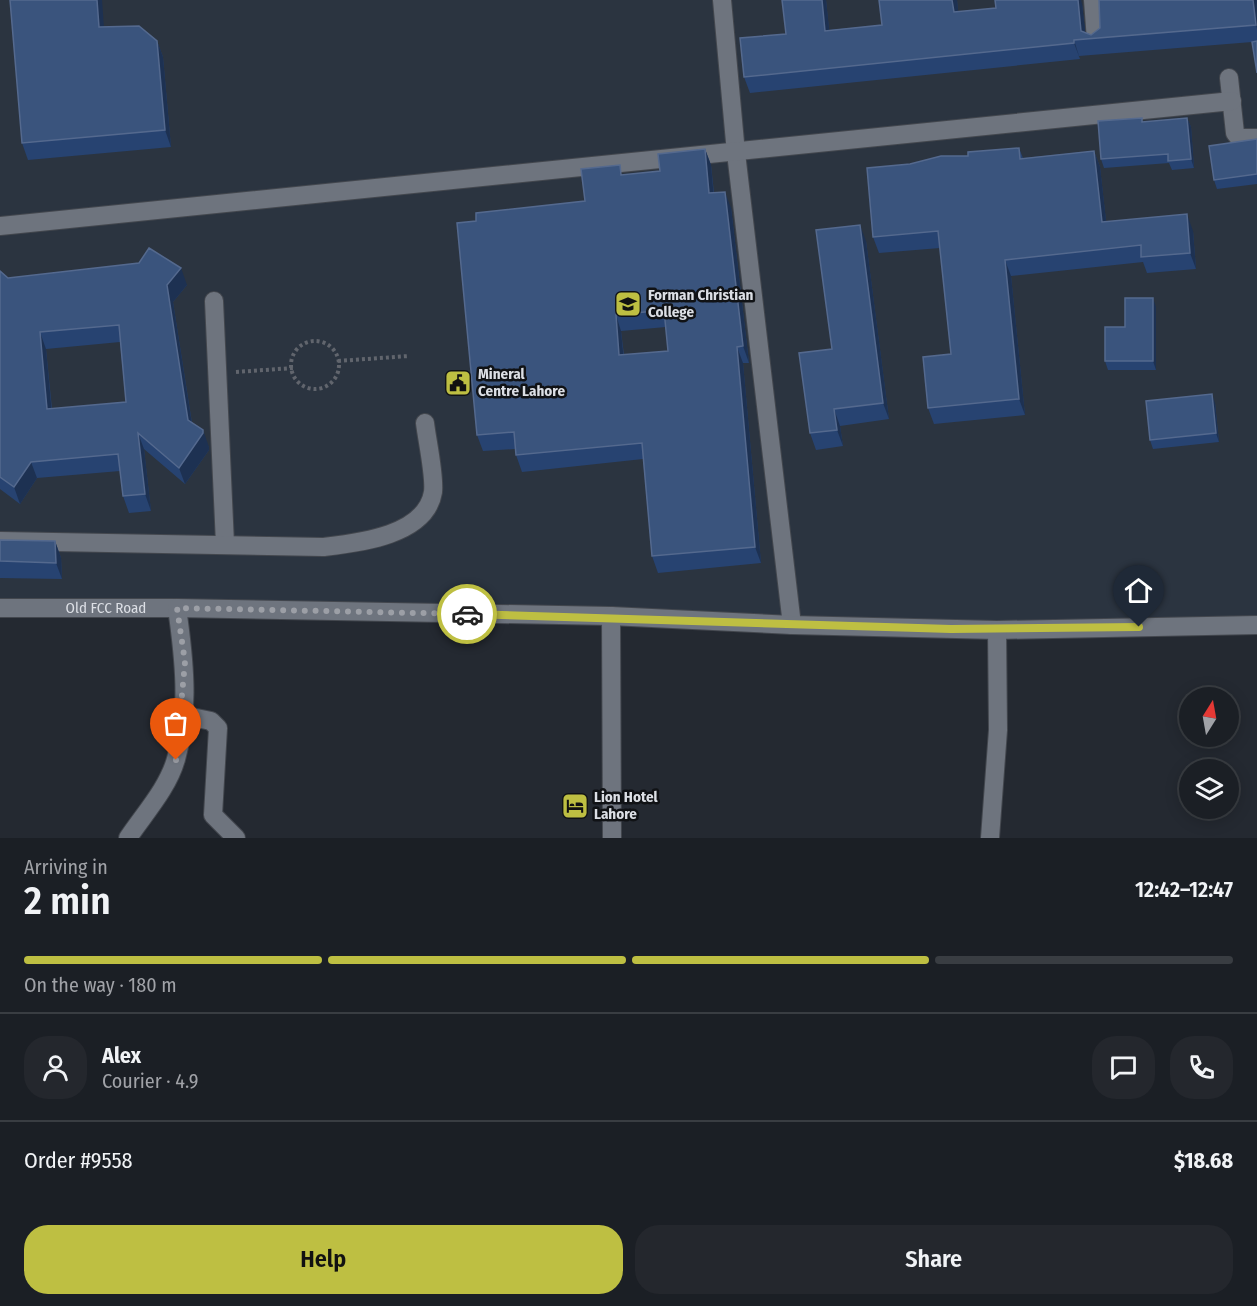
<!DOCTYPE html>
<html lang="en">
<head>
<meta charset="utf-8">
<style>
  body { margin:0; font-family:"Fira Sans Condensed",sans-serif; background:#24272d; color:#f1f3f6; height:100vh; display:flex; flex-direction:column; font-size:22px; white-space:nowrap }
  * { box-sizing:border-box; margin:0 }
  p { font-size:20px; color:#a0a2a7 }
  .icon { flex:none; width:33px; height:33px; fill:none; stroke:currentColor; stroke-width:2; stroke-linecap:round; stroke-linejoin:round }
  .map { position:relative; height:838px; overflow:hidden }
  .details { display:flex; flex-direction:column; background:#1b1f25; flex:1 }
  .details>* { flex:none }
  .needle { width:39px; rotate:11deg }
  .tools { position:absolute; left:1179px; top:687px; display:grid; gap:12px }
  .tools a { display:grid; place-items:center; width:60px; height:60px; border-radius:50%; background:#1b1f25; box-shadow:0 3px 15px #0003,0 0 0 2px #393d42; font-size:30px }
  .pin { position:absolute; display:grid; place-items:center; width:51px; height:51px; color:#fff; margin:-62px -26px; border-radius:50% 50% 50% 0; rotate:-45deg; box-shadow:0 0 6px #0007 }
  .pin .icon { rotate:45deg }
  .courier { position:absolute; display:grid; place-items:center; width:60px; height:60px; margin:-30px; border:4px solid #bebf42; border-radius:50%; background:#fff; color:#222; box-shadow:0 2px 8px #0007 }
  .headline em { font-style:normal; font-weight:600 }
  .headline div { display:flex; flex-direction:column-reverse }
  .headline { display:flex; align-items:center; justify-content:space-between; height:102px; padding:0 24px }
  h1 { font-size:39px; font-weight:600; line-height:45px }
  .bar { display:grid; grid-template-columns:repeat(4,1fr); gap:9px 6px; align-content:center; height:72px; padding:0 24px }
  .bar i { height:8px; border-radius:4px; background:#393d42 }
  .bar .active { background:#bebf42 }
  .bar p { grid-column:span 4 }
  .line { display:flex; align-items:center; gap:15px; padding:0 24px; border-top:2px solid #393d42 }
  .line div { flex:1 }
  .round { display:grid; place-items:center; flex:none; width:63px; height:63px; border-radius:24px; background:#24272d }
  .cta { display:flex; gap:12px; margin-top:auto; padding:12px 24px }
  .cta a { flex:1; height:69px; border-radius:24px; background:#bebf42; color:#111; font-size:24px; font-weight:600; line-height:69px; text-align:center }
  .cta a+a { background:#24272d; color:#f1f3f6 }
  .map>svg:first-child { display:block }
  .built { fill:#2b3440 }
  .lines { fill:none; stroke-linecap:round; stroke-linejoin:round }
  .minor-casing { stroke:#43474e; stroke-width:20 }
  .path { stroke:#61656d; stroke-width:4; stroke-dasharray:3 3; stroke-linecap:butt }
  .minor { stroke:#6e747e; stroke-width:18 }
  .wall { fill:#274371; fill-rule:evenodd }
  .shaded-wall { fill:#1d3152 }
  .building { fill:#3a547d; stroke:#54698e; stroke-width:1.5; fill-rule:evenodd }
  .done { stroke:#9c9fa6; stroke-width:6; stroke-dasharray:0 10.8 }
  .route { stroke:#bebf42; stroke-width:8 }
  .labels { text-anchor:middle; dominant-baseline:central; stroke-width:5; stroke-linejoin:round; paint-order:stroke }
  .poi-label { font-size:15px; font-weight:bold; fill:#dcdfe5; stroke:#101215; text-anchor:start }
  .street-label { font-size:15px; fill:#dcdfe5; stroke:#101215 }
</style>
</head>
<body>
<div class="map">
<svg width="1257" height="838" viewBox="0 0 1257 838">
  <rect width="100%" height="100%" fill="#242931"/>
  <path class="built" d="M0,0h1257v625l-1257,-17z"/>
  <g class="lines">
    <defs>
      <g id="minor">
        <path d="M722,0l14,153 56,472"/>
        <path d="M1093,0l3,40"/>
        <path d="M1229,78l6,55 4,5h18"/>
        <path d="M0,226l1232,-125"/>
        <path d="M214,301l11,243"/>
        <path d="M0,541l323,6c34,-4 103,-11 110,-55 2,-16 -6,-52 -8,-69"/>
        <path id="s1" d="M0,608h177l434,8 181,9 205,5 260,-5"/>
        <path d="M611,616l1,222"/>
        <path d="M182,715l29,6 7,7 -5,87 23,23"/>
        <path d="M128,838c16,-24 40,-50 48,-79 14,-48 8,-102 1,-151"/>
        <path d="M990,838l8,-108 -1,-100"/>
      </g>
    </defs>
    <use href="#minor" class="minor-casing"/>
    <g class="path">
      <circle cx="315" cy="365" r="24"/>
      <path d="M338,361l71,-5"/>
      <path d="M236,372l57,-4"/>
    </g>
    <use href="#minor" class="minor"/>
  </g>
  <g class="wall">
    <path d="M782,0h44l3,30 53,-5 -3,-25h78l1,12 124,-8 3,28 6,3 166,-35v73l-5,-31 -173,14 1,3 -330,34 -6,-16 42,-43z"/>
    <path d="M104,27l53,14 6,16 8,90 -143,13 -6,-17z"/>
    <path d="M1187,118l4,9 3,41 -22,2 -3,-7 -65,5 -3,-9 42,-37z"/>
    <path d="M1257,139v45l-40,5 -3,-9z"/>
    <path d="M1019,148l4,10 71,-7 6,16 6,54 87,10 3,38 -49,4 -4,-11 -132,14 14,139 -91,9 -6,-16 23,-54 -11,-106 -61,5 -6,-16 37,-73 58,-8z"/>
    <path d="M705,149l6,16 3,28 17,15 18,155h-6l18,200 -103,10 -6,-17 -9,-97 -121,13 -6,-17 -1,-6 -32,2 -6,-16 108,-234 39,-26 36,-4zM666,327l2,24 -44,4 -3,-24z"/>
    <path d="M866,241l23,178 -49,7 3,20 -27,4 -6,-17 22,-84z"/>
    <path d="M0,271l8,7 179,7 -14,17 19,121 17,24v3l-24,34 -41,-35 7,62 -22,2 -6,-17 -3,-25 -83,7 -17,26 -20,-15zM120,342l6,60 -74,7 -6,-60z"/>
    <path d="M1156,307v63h-48l-3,-9 20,-34z"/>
    <path d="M1215,403l4,39 -66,7 -3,-9z"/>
    <path d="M0,540l55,1 6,17 1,21 -62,-1z"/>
  </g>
  <g class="shaded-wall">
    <path d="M97,0h5l3,43 -6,-16z"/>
    <path d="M822,0h4l5,47 -6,-16z"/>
    <path d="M952,0h5l3,28 -6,-16z"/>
    <path d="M1078,0h3l1,4 4,35 -5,-8z"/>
    <path d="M1253,0h4v29l-1,-4z"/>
    <path d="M1074,40l5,16 1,3 -6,-16z"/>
    <path d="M157,41l6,16 8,90 -6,-17z"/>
    <path d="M1187,118l4,9 3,41 -3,-9z"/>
    <path d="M705,149l6,16 4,45 -6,-17z"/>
    <path d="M1094,151l6,16 8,71 -6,-16z"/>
    <path d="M725,192l6,16 18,155 -6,-17z"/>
    <path d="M1187,214l6,17 3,38 -6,-16z"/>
    <path d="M860,225l6,16 23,178 -6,-16z"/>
    <path d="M1005,260l6,16 14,139 -6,-16z"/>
    <path d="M181,268l6,17 -14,17 21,135 -6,-17 -21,-135z"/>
    <path d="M1153,298l3,9v63l-3,-9z"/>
    <path d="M616,315l5,16 4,41 -6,-17z"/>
    <path d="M40,332l6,17 7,77 -6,-17z"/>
    <path d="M737,347l6,16 18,200 -6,-16z"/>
    <path d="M1212,394l3,9 4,39 -3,-9z"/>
    <path d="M834,409l6,17 3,20 -6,-16z"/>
    <path d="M203,430l6,17v3l-24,34 -6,-16z"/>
    <path d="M138,433l6,16 7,62 -6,-17z"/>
    <path d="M31,462l6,16 -17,26 -6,-17z"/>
    <path d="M55,541l6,17 1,21 -6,-16z"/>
  </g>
  <g class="building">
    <path d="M10,0h87l2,27 40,-1 18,15 8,89 -143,13z"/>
    <path d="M782,0h40l3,31 57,-6 -3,-25h73l2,12 42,-4 -1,-8h83l3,31 10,4 9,-7 -1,-28h154l3,25 -182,15v3l-330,34 -4,-39 46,-4z"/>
    <path d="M1257,41v32l-5,-31z"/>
    <path d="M1142,118v4l45,-4 4,41 -23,2v-7l-67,5 -3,-38z"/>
    <path d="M1257,139v35l-43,6 -5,-34z"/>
    <path d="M1019,148l1,11 74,-8 8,71 85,-8 3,39 -49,4v-12l-136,15 14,139 -91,9 -5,-51 28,-3 -13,-123 -65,6 -6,-69 43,-4 31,-8h27v-4z"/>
    <path d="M705,149l4,44 16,-1 18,154 -6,1 18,200 -103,9 -10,-113 -126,12 -2,-23 -37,3 -20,-212 19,-2v-8l109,-12 -4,-32 39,-4 1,10 39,-4 -2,-17zM664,310l4,41 -49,4 -3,-40z"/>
    <path d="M860,225l23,178 -49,6 3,21 -27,3 -11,-80 33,-4 -16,-119z"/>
    <path d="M149,248l32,20 -14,17 21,135 15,10v3l-24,35 -41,-35 7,61 -22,2 -5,-42 -87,8 -17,25 -14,-10v-206l8,7 131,-15zM119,325l7,77 -79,7 -7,-77z"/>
    <path d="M1125,298h28v63h-48v-34h20z"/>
    <path d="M1212,394l4,39 -66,7 -4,-39z"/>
    <path d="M0,540l55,1 1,22 -56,-2z"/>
  </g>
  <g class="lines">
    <path class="done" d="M176,760l9,-98 -8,-54 290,6"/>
    <path class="route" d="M467,614l484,15 188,-2"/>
  </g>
  <defs>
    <symbol id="university-square" viewBox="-11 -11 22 22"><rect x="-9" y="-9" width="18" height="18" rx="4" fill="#bebf42" stroke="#101215"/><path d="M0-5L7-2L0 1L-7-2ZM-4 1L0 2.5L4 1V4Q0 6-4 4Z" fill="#111"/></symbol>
    <symbol id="civic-square" viewBox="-11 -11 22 22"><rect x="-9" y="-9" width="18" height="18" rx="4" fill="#bebf42" stroke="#101215"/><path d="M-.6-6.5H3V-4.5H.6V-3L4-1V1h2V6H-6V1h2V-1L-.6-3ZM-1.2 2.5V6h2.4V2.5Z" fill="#111"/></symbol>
    <symbol id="hotel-square" viewBox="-11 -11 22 22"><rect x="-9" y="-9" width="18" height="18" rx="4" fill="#bebf42" stroke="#101215"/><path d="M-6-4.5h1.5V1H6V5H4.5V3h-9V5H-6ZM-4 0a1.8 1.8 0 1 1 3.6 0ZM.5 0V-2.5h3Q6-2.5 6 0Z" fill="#111"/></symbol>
  </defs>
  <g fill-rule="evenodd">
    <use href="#university-square" x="613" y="289" width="30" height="30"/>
    <use href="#civic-square" x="443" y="368" width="30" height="30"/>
    <use href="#hotel-square" x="560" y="791" width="30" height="30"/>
  </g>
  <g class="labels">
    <g class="poi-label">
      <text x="648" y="295">Forman Christian<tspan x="648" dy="17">College</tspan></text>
      <text x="478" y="374">Mineral<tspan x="478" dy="17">Centre Lahore</tspan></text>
      <text x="594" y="797">Lion Hotel<tspan x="594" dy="17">Lahore</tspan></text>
    </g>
    <g class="street-label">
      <text stroke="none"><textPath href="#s1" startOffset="106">Old FCC Road</textPath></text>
    </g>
  </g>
</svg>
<div class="tools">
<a><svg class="needle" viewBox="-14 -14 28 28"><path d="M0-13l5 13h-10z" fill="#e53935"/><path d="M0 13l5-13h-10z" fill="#a0a2a7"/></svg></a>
<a><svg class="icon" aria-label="layers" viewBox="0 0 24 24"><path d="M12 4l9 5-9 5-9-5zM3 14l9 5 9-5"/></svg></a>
</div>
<div class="pin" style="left:176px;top:760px;background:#ea580c"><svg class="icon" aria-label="bag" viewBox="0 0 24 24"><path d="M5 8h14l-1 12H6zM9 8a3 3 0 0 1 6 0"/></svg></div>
<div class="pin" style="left:1139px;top:627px;background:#1f2937"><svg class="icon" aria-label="home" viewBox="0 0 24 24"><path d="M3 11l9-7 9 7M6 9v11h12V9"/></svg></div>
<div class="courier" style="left:467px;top:614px"><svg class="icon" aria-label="car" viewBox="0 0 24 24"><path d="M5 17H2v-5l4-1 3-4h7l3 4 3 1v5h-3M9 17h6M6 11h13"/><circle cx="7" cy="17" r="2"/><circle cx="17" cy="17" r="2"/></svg></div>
</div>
<section class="details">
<div class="headline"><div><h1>2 min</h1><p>Arriving in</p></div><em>12:42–12:47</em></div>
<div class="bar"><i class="active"></i><i class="active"></i><i class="active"></i><i></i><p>On the way · 180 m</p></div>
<div class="line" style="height:108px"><a class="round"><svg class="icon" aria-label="person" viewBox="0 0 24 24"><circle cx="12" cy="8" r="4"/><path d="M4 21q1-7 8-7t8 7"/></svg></a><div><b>Alex</b><p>Courier · 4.9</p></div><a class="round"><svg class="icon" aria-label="chat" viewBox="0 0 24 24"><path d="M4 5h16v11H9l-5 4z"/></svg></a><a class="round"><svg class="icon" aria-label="phone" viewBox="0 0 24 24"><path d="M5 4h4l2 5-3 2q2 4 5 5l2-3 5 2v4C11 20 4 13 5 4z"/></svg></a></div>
<div class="line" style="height:78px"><div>Order #9558</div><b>$18.68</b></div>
<div class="cta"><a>Help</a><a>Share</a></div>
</section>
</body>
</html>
